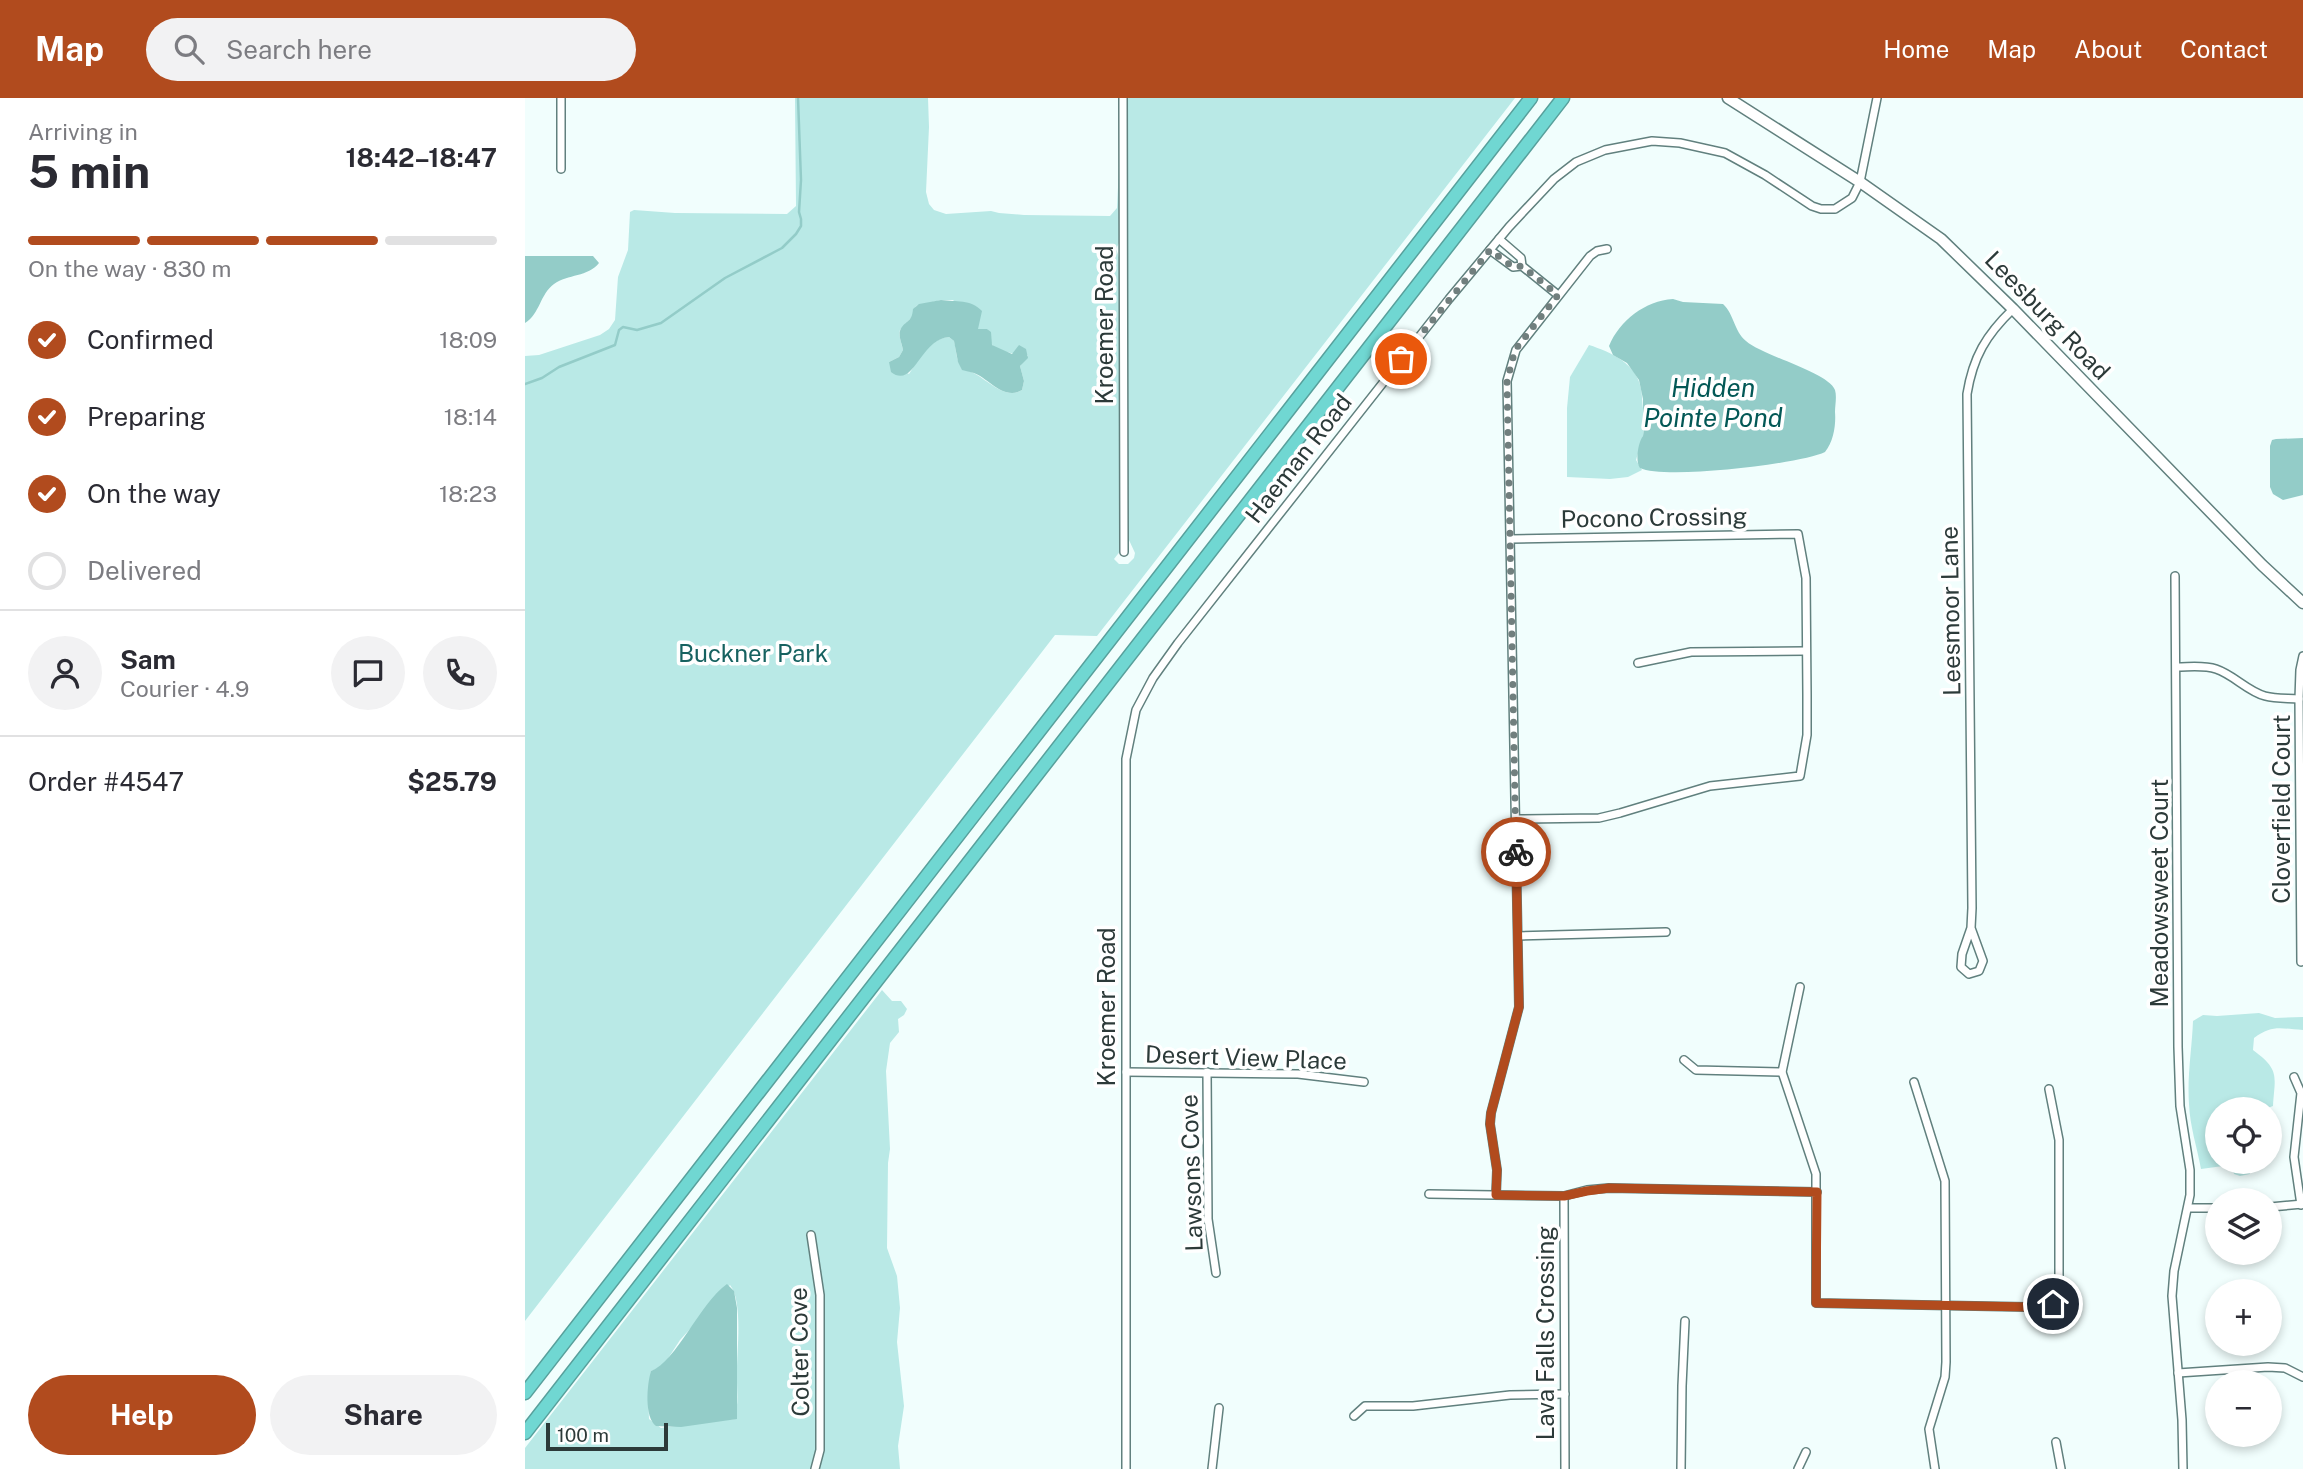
<!DOCTYPE html>
<html lang="en">
<head>
<meta charset="utf-8">
<style>
  body { margin:0; font-family:"Public Sans",sans-serif; background:#f2f2f3; color:#2b2b33; height:100vh; display:flex; flex-direction:column; font-size:26px; white-space:nowrap }
  * { box-sizing:border-box; margin:0 }
  p { font-size:23px; color:#7c7c81 }
  .icon { flex:none; width:38px; height:38px; fill:none; stroke:currentColor; stroke-width:2; stroke-linecap:round; stroke-linejoin:round }
  .map { position:relative; flex:1; overflow:hidden }
  .drawer { display:flex; flex-direction:column; background:#fff; width:525px }
  .drawer>* { flex:none }
  .tools { position:absolute; left:1680px; top:999px; display:grid; gap:14px }
  .tools a { display:grid; place-items:center; width:77px; height:77px; border-radius:50%; background:#fff; box-shadow:0 4px 10px #0003; font-size:35px }
  .scale { position:absolute; left:21px; bottom:18px; width:122px; box-sizing:border-box; padding-left:7px; border:4px solid #2c3a39; border-top:0; font-size:19px; line-height:24px; white-space:nowrap; color:#2c3a39; -webkit-text-stroke:5px #fff; paint-order:stroke }
  .pin { position:absolute; display:grid; place-items:center; width:60px; height:60px; color:#fff; margin:-30px; border:4px solid #fff; border-radius:50%; box-shadow:0 2px 7px #0007 }
  .courier { position:absolute; display:grid; place-items:center; width:70px; height:70px; margin:-35px; border:5px solid #b14b1e; border-radius:50%; background:#fff; color:#222; box-shadow:0 2px 9px #0007 }
  .summary em { font-style:normal; font-weight:700 }
  .summary div { display:flex; flex-direction:column-reverse }
  .summary { display:flex; align-items:center; justify-content:space-between; height:119px; padding:0 28px }
  h1 { font-size:46px; font-weight:700; line-height:52px }
  .bar { display:grid; grid-template-columns:repeat(4,1fr); gap:10px 7px; align-content:center; height:84px; padding:0 28px }
  .bar i { height:9px; border-radius:5px; background:#e1e1e2 }
  .bar .current { background:#b14b1e }
  .bar p { grid-column:span 4 }
  .line { display:flex; align-items:center; gap:18px; padding:0 28px; border-top:2px solid #e1e1e2 }
  .line div { flex:1 }
  .round { display:grid; place-items:center; flex:none; width:74px; height:74px; border-radius:37px; background:#f2f2f3 }
  ol { padding:0 28px; list-style:none }
  li { display:flex; align-items:center; gap:21px; height:77px }
  li p { margin-inline-start:auto }
  li .icon { padding:7px; border-radius:50%; background:#b14b1e; color:#fff; stroke-width:4 }
  li:last-child { color:#7c7c81 }
  li i { width:38px; height:38px; border:4px solid #e1e1e2; border-radius:50% }
  .cta { display:flex; gap:14px; margin-top:auto; padding:14px 28px }
  .cta a { flex:1; height:80px; border-radius:42px; background:#b14b1e; color:#fff; font-size:28px; font-weight:700; line-height:80px; text-align:center }
  .cta a+a { background:#f2f2f3; color:#2b2b33 }
  header { display:flex; align-items:center; gap:42px; box-sizing:border-box; height:98px; padding:0 35px; background:#b14b1e; color:#fff }
  header strong { font-size:33px }
  nav { display:flex; gap:38px; margin-inline-start:auto; font-size:24px }
  .search { width:490px; height:63px; background:#f2f2f3; display:flex; align-items:center; gap:18px; box-sizing:border-box; padding:0 24px; border-radius:38px; color:#7c7c81; font-size:26px }
  main { display:flex; flex:1; min-height:0 }
  .map>svg:first-child { display:block }
  .green { fill:#b9e9e6; fill-rule:evenodd }
  .water { fill:#93ccc8 }
  .lines { fill:none; stroke-linecap:round; stroke-linejoin:round }
  .stream { stroke:#93ccc8; stroke-width:2.5 }
  .street-casing { stroke:#61807e; stroke-width:10 }
  .secondary-casing { stroke:#61807e; stroke-width:13 }
  .highway-casing { stroke:#58a09c; stroke-width:15 }
  .street { stroke:#fff; stroke-width:7 }
  .secondary { stroke:#fff; stroke-width:10 }
  .highway { stroke:#70d7d2; stroke-width:12 }
  .done { stroke:#717f7e; stroke-width:7; stroke-dasharray:0 12.6 }
  .route { stroke:#b14b1e; stroke-width:9 }
  .labels { text-anchor:middle; dominant-baseline:central; stroke-width:7; stroke-linejoin:round; paint-order:stroke }
  .street-label { font-size:24px; fill:#2c3a39; stroke:#fff }
  .park-label { font-size:24px; fill:#166260; stroke:#fff }
  .water-label { font-size:26px; font-style:italic; fill:#035856; stroke:#fff }
</style>
</head>
<body>
<header>
<strong>Map</strong>
<div class="search"><svg class="icon" aria-label="search" viewBox="0 0 24 24"><circle cx="10" cy="10" r="6"/><path d="M15 15l6 6"/></svg>Search here</div>
<nav><a>Home</a><a>Map</a><a>About</a><a>Contact</a></nav>
</header>
<main>
<section class="drawer">
<div class="summary"><div><h1>5 min</h1><p>Arriving in</p></div><em>18:42–18:47</em></div>
<div class="bar"><i class="current"></i><i class="current"></i><i class="current"></i><i></i><p>On the way · 830 m</p></div>
<ol>
<li><svg class="icon" aria-label="check" viewBox="0 0 24 24"><path d="M5 12l5 5 9-10"/></svg>Confirmed<p>18:09</p></li>
<li><svg class="icon" aria-label="check" viewBox="0 0 24 24"><path d="M5 12l5 5 9-10"/></svg>Preparing<p>18:14</p></li>
<li><svg class="icon" aria-label="check" viewBox="0 0 24 24"><path d="M5 12l5 5 9-10"/></svg>On the way<p>18:23</p></li>
<li><i></i>Delivered</li>
</ol>
<div class="line" style="height:126px"><a class="round"><svg class="icon" aria-label="person" viewBox="0 0 24 24"><circle cx="12" cy="8" r="4"/><path d="M4 21q1-7 8-7t8 7"/></svg></a><div><b>Sam</b><p>Courier · 4.9</p></div><a class="round"><svg class="icon" aria-label="chat" viewBox="0 0 24 24"><path d="M4 5h16v11H9l-5 4z"/></svg></a><a class="round"><svg class="icon" aria-label="phone" viewBox="0 0 24 24"><path d="M5 4h4l2 5-3 2q2 4 5 5l2-3 5 2v4C11 20 4 13 5 4z"/></svg></a></div>
<div class="line" style="height:91px"><div>Order #4547</div><b>$25.79</b></div>
<div class="cta"><a>Help</a><a>Share</a></div>
</section>
<div class="map">
<svg width="1778" height="1371" viewBox="0 0 1778 1371">
  <rect width="100%" height="100%" fill="#f1fefd"/>
  <g class="green">
    <path d="M270,0h133l1,29 -3,65 3,12 5,6 12,4 45,-3 8,2 25,2 86,1 7,-8 3,-63v96l-4,8 5,14 -2,39 8,11 1,-215h387l-418,538 -42,-1 -530,686v-965l14,-1 61,-20 9,-6 6,-9 3,-43 10,-27 2,-38 4,-2 41,3 112,1 9,-8zM416,202h12l25,26v3h9c2,4 3,14 6,17 8,7 25,8 35,9l-8,11 4,15 -2,9c-15,10 -33,-8 -45,-15 -7,-5 -13,-3 -18,-12 -3,-6 -3,-15 -5,-22l-5,-4c-20,2 -30,22 -40,37l-20,-12 10,-5 4,-7 -4,-16 1,-4 12,-13 4,-11zM602,336l1,68h-1l-8,-4 1,-58zM604,442l6,13 -1,5 -6,6h-9l-5,-5z"/>
    <path d="M1064,247c22,7 48,19 52,44 2,9 0,20 5,27l-3,20 -7,24 6,10 -14,7 -18,2 -43,-2v-69l3,-31z"/>
    <path d="M357,892l10,11h9l6,8 -3,6 -6,4 1,13 -9,11 -4,28 4,78 -2,14 -1,85 10,28 3,32 -3,34 7,64 -6,40 2,23h-375v-21zM205,1187c13,16 7,64 7,85 -1,17 3,33 -3,49l-73,9 -12,-9 -1,-21 3,-27 12,-5 17,-26z"/>
    <path d="M1734,915l16,5 28,-1v13c-22,-1 -30,-6 -49,8l-1,12c27,20 22,25 20,56l-8,3 -48,1v52h29l4,12 -10,2 -6,-2 -2,-6 -9,-2 -22,3c-4,-22 -11,-42 -12,-65 -2,-28 3,-56 4,-83l10,-6 14,1z"/>
  </g>
  <g class="water">
    <path d="M0,158h68l6,7c-11,14 -31,11 -45,21 -14,10 -14,30 -29,39z"/>
    <path d="M1148,201l10,3 40,2c11,10 11,27 23,37 17,15 82,31 89,49 2,7 0,15 0,22 1,12 -1,29 -10,40 -25,12 -160,28 -185,16 -5,-7 -2,-25 3,-32l3,-20 -3,-4v-13l-4,-19 -12,-17 -14,-8 -4,-9c11,-26 36,-45 64,-47z"/>
    <path d="M416,202c15,2 30,-1 41,11l-4,18h9l4,3 1,13 20,9 7,-9 7,4 2,9 -8,8 4,15 -2,9c-18,11 -34,-12 -48,-17 -4,-1 -8,-2 -12,-3l-4,-8 -4,-21 -5,-4c-29,2 -35,53 -58,35l-2,-10 10,-5 4,-7c-1,-6 -5,-15 -3,-19 4,-11 12,-7 13,-22l6,-5z"/>
    <path d="M1778,340v57l-20,5 -10,-6 -3,-7v-41l2,-6 4,-1z"/>
    <path d="M202,1186l7,7 3,17v111l-56,8 -25,-1c-12,-9 -9,-42 -5,-55 25,-9 49,-68 76,-87z"/>
  </g>
  <g class="lines">
    <path class="stream" d="M0,286l17,-6 17,-11 56,-22 4,-15 4,-3 14,3 24,-7 64,-45 57,-30 14,-14 5,-8v-7l-2,-7 2,-32 -3,-82"/>
    <defs>
      <g id="street">
        <path d="M598,0l1,454"/>
        <path d="M36,71v-71"/>
        <path d="M974,141l22,19 1,8 36,29"/>
        <path d="M965,152l23,17 9,-1"/>
        <path d="M986,441l287,-5 8,44 1,117v40l-7,41 -90,10 -90,27 -21,5 -83,1"/>
        <path d="M1650,478l3,471 2,59 10,64v25l-16,76 -2,25 10,124 1,49"/>
        <path d="M1113,565l53,-11 115,-1"/>
        <path d="M1652,569c13,0 27,-2 39,2 18,6 31,22 49,27 11,3 23,2 34,3"/>
        <path d="M1446,830l12,33 -4,10 -10,3 -8,-7 1,-13 9,-26 1,-20 -5,-514c6,-37 19,-59 46,-85"/>
        <path d="M993,838l148,-4"/>
        <path d="M1776,864l-2,-263 1,-29 3,-14"/>
        <path d="M1275,889l-18,85 34,102v129l212,4 25,-3 6,-18v-146l-10,-51"/>
        <path d="M1159,962l12,10 86,2"/>
        <path d="M601,974l172,2 66,8"/>
        <path d="M682,974l1,147 8,54"/>
        <path d="M1769,979l7,16 -7,64 7,48"/>
        <path d="M1389,984l31,99 1,181 -1,15 -16,52 6,40"/>
        <path d="M904,1096l135,2 23,-6 22,-2 208,4"/>
        <path d="M971,1097l1,-25 -7,-46 1,-11 28,-106 -12,-626 9,-31 74,-94 7,-5 10,-2"/>
        <path d="M1039,1098l1,273"/>
        <path d="M1745,1109l33,-3"/>
        <path d="M1664,1110h28"/>
        <path d="M286,1137l9,60v155l-5,19"/>
        <path d="M1653,1275l90,-6 17,1 18,9"/>
        <path d="M829,1318l11,-10h48l97,-11 55,-1"/>
        <path d="M1531,1344l5,27"/>
        <path d="M601,1371v-710l10,-49 17,-32 25,-35 271,-344 60,-72 45,-48 22,-17 29,-12 47,-9 28,2 45,10 40,22 47,31 9,3h14l17,-11 8,-16 17,-84"/>
        <path d="M687,1371l7,-61"/>
        <path d="M1156,1371l1,-83 3,-65"/>
        <path d="M1273,1371l8,-17"/>
      </g>
      <path id="secondary" d="M1203,0l132,84 81,57 72,70 249,256 41,38"/>
      <g id="highway">
        <path d="M0,1295l1006,-1295"/>
        <path d="M0,1335l1038,-1335"/>
      </g>
    </defs>
    <use href="#street" class="street-casing"/>
    <use href="#secondary" class="secondary-casing"/>
    <use href="#highway" class="highway-casing"/>
    <use href="#street" class="street"/>
    <use href="#secondary" class="secondary"/>
    <use href="#highway" class="highway"/>
  </g>
  <g class="lines">
    <path class="done" d="M876,261l89,-109 23,17 9,-1 36,29 -43,55 -8,31 9,471"/>
    <path class="route" d="M991,754l3,155 -28,106 -1,11 7,46 -1,25 68,1 23,-5 22,-3 208,4 -1,111 212,4 25,-3"/>
  </g>
  <g class="labels">
    <g class="street-label">
      <text transform="translate(1523 217) rotate(46)">Leesburg Road</text>
      <text transform="translate(579 227) rotate(-90)">Kroemer Road</text>
      <text transform="translate(773 360) rotate(-52)">Haeman Road</text>
      <text transform="translate(1129 419) rotate(-1)">Pocono Crossing</text>
      <text transform="translate(1425 513) rotate(-91)">Leesmoor Lane</text>
      <text transform="translate(1756 711) rotate(-90)">Cloverfield Court</text>
      <text transform="translate(1634 795) rotate(-90)">Meadowsweet Court</text>
      <text transform="translate(581 909) rotate(-90)">Kroemer Road</text>
      <text transform="translate(721 959) rotate(2)">Desert View Place</text>
      <text transform="translate(666 1075) rotate(-92)">Lawsons Cove</text>
      <text transform="translate(1020 1235) rotate(-90)">Lava Falls Crossing</text>
      <text transform="translate(274 1254) rotate(-91)">Colter Cove</text>
    </g>
    <g class="park-label">
      <text x="228" y="555">Buckner Park</text>
    </g>
    <g class="water-label">
      <text x="1188" y="289">Hidden<tspan x="1188" dy="30">Pointe Pond</tspan></text>
    </g>
  </g>
</svg>
<div class="tools">
<a><svg class="icon" aria-label="locate" viewBox="0 0 24 24"><circle cx="12" cy="12" r="6"/><path d="M12 2v4M12 18v4M2 12h4M18 12h4"/></svg></a>
<a><svg class="icon" aria-label="layers" viewBox="0 0 24 24"><path d="M12 4l9 5-9 5-9-5zM3 14l9 5 9-5"/></svg></a>
<a>+</a>
<a>−</a>
</div>
<div class="scale">100 m</div>
<div class="pin" style="left:876px;top:261px;background:#ea580c"><svg class="icon" aria-label="bag" viewBox="0 0 24 24"><path d="M5 8h14l-1 12H6zM9 8a3 3 0 0 1 6 0"/></svg></div>
<div class="pin" style="left:1528px;top:1206px;background:#1f2937"><svg class="icon" aria-label="home" viewBox="0 0 24 24"><path d="M3 11l9-7 9 7M6 9v11h12V9"/></svg></div>
<div class="courier" style="left:991px;top:754px"><svg class="icon" aria-label="bike" viewBox="0 0 24 24"><circle cx="6" cy="16" r="4"/><circle cx="18" cy="16" r="4"/><path d="M6 16l4-8h5l3 8M10 8l3 8H6M13 5h3"/></svg></div>
</div>
</main>
</body>
</html>
